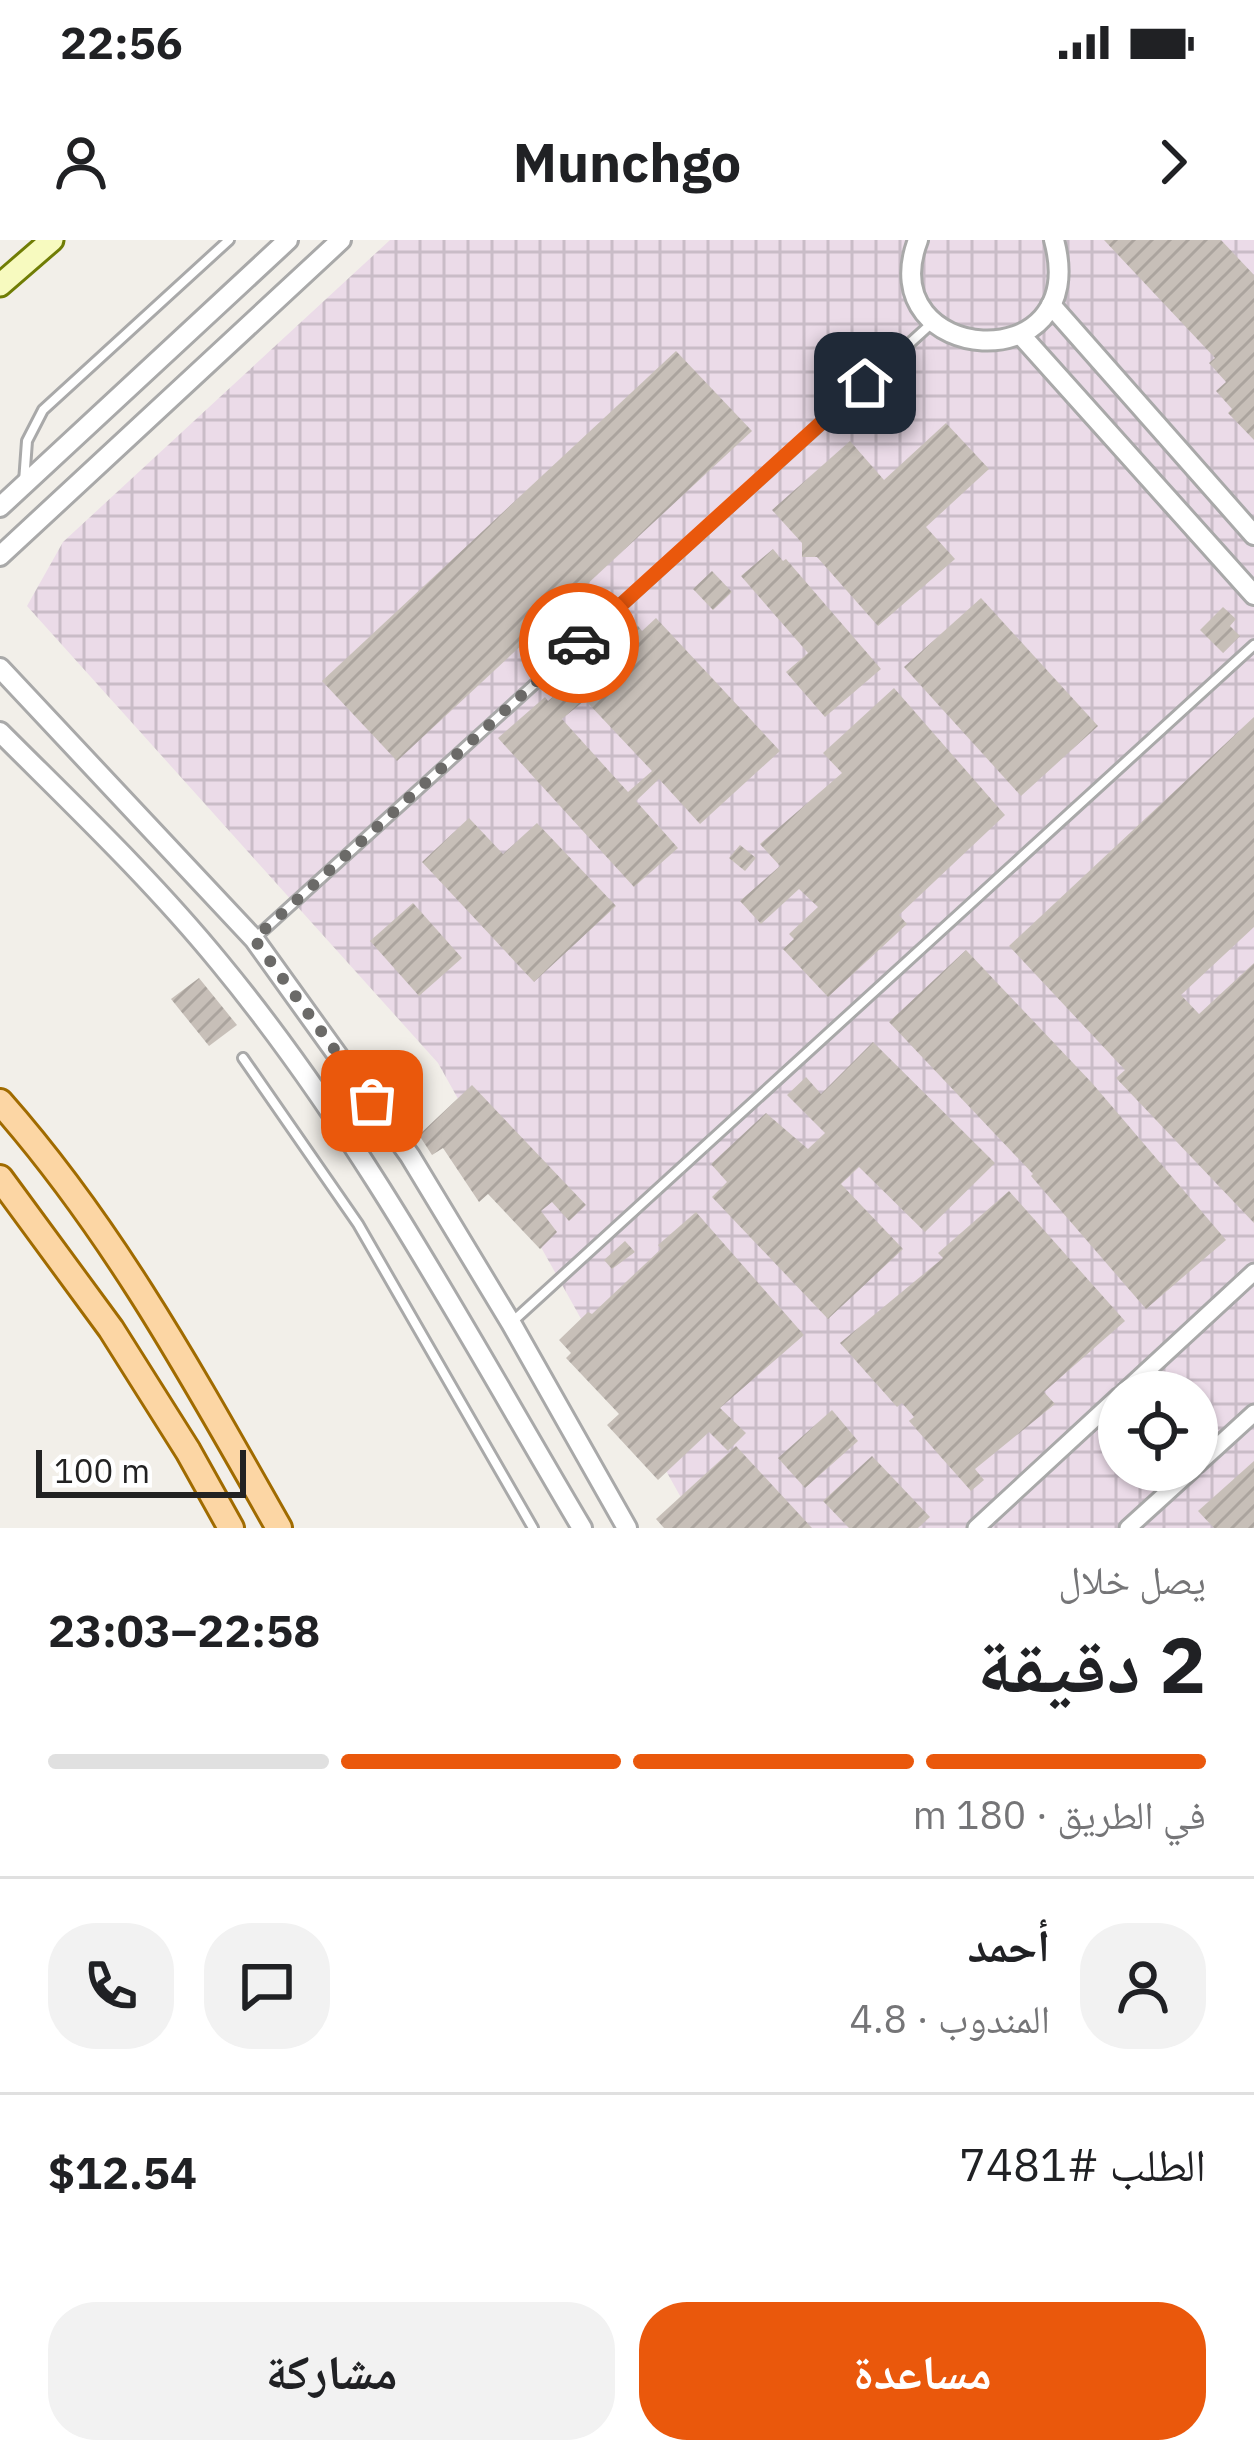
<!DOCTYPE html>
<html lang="ar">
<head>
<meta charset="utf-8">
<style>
  body { margin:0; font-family:"IBM Plex Sans","Noto Naskh Arabic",sans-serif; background:#f2f2f2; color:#202124; direction:rtl; height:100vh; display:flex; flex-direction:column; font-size:45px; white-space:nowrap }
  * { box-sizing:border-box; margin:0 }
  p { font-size:39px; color:#757577 }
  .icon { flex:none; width:66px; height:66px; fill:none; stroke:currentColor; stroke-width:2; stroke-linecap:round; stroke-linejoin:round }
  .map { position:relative; height:1288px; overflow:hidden; direction:ltr }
  .drawer { display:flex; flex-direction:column; background:#fff; flex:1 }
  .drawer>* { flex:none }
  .controls { position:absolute; left:1098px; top:1131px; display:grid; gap:24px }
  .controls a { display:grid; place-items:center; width:120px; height:120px; border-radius:50%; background:#fff; box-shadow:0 3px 9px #0004; font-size:60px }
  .scale { position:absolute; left:36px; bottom:30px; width:210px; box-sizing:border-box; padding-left:12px; border:6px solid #222; border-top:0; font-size:33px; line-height:42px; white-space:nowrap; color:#222; -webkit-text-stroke:9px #fff; paint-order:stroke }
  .pin { position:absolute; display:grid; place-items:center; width:102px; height:102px; color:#fff; margin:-51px; border-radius:24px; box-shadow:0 6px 18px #0006 }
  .courier { position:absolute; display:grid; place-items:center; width:120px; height:120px; margin:-60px; border:9px solid #ea580c; border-radius:50%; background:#fff; color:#222; box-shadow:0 3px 15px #0007 }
  .overview em { font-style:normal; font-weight:700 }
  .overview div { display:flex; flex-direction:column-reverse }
  .overview { display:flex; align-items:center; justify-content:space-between; height:204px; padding:0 48px }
  h1 { font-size:78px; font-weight:700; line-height:90px }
  .bar { display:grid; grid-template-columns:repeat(4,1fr); gap:18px 12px; align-content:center; height:144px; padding:0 48px }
  .bar i { height:15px; border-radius:9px; background:#e0e0e0 }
  .bar .current { background:#ea580c }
  .bar p { grid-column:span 4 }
  .line { display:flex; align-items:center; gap:30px; padding:0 48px; border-top:3px solid #e0e0e0 }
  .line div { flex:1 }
  .round { display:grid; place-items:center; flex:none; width:126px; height:126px; border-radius:48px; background:#f2f2f2 }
  .button { display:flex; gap:24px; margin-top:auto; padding:24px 48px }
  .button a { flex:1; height:138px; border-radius:48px; background:#ea580c; color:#fff; font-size:48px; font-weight:700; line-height:138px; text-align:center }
  .button a+a { background:#f2f2f2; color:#202124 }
  .status { display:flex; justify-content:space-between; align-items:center; height:84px; padding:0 60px; background:#fff; direction:ltr }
  .status svg { height:33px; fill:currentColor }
  header { display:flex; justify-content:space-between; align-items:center; height:156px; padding:0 48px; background:#fff; font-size:54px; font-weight:700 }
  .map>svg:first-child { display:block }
  .industrial { fill:url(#industrial-grid); fill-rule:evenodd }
  .building { fill:url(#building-hatch); fill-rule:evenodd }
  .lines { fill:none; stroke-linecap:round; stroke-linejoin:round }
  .service-casing { stroke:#a9a9a9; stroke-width:14 }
  .minor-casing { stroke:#a9a9a9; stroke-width:21 }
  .tertiary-casing { stroke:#a9a9a9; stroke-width:24 }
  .secondary-casing { stroke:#707d05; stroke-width:27 }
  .primary-casing { stroke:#a06b00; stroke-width:30 }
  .service { stroke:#fff; stroke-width:8 }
  .minor { stroke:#fff; stroke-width:15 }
  .tertiary { stroke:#fff; stroke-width:18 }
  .secondary { stroke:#f7fabf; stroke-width:21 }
  .primary { stroke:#fcd6a4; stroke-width:24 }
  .done { stroke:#6b6a68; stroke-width:12; stroke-dasharray:0 21.6 }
  .route { stroke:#ea580c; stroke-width:15 }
</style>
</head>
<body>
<div class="status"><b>22:56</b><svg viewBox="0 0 49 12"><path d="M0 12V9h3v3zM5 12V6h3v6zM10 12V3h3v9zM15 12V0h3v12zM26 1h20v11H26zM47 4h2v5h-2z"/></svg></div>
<header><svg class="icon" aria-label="forward" viewBox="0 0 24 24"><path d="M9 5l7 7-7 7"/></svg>Munchgo<svg class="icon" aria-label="person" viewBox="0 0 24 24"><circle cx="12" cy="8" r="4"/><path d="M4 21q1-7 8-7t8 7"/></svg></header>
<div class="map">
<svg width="1254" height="1288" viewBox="0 0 1254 1288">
  <defs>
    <pattern id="industrial-grid" width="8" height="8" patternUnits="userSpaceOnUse" patternTransform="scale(3)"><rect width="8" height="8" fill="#ebdbe8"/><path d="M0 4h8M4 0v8" fill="none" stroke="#c9bcc7"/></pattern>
    <pattern id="building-hatch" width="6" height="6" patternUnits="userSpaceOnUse" patternTransform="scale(3)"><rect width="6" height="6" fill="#c7bfb8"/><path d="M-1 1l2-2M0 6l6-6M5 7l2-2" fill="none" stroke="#aba49e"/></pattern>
  </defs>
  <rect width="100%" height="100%" fill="#f2efe9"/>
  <path class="industrial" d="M390,0h864v1288h-556l-260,-465 -411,-457 36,-64zM1119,1152h78v78h-78z"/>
  <g class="building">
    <path d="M1104,0h117l33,35v165l-26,-27 4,-4 -16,-18 10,-9 -17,-19 6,-5z"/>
    <path d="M676,111l76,80 -355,330 -75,-80z"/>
    <path d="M946,183l43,46 -63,58 29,32 -77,67 -61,-69h-15v-14l-30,-33 78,-69 34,39z"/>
    <path d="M773,309l10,12 3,-2 95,110 -56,48 -39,-45 22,-19 -67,-77z"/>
    <path d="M712,331l20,21 -19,18 -20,-21z"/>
    <path d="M981,358l117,128 -77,70 -117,-129z"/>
    <path d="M1223,367l13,12 -6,7 10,10 -17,17 -23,-23z"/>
    <path d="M631,377l11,14 14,-13 124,133 -80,73 -41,-45 -23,22 42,47 -44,39 -136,-149 47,-41 3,4 20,-17 7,9 20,-18 -12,-12zM585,460l67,71 -24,21 -66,-73z"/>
    <path d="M894,448l111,127 -106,100 8,9 -79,73 -45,-48 11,-10 -5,-5 29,-27 -19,-18 -38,35 -21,-23 40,-35 -20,-22 82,-71 -19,-20z"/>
    <path d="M1254,477v210l-73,68 18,19 55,-51v260l-138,-145 9,-8 -116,-124z"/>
    <path d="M469,578l34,36 34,-31 79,83 -82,76 -112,-120z"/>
    <path d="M740,605l16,13 -11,13 -16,-13z"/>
    <path d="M413,663l49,55 -43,38 -49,-55z"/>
    <path d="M966,710l126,133 134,157 -80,69 -115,-133 2,-2 -144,-152z"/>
    <path d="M199,738l38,47 -28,21 -38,-47z"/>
    <path d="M873,802l122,121 -70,69 -66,-65 -18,17 62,65 -75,70 -116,-122 15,-15 -16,-18 55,-51 42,36 17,-16 -38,-38 19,-18 15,17z"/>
    <path d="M472,845l114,120 -17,16 -17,-19 -11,9 16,21 -17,17 -52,-55 -9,8 -36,-54 -11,7 -13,-20z"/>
    <path d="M1009,951l116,130 -81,71 11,12 -80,65 9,11 -13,11 -62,-70 5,-4 -12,-14 -5,4 -57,-64 103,-85 -5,-5z"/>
    <path d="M696,972l108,123 -84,73 26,25 -18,18 -19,-19 -51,48 -51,-55 12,-11 -53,-56 5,-5 -12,-13 29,-28 4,2 69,-65 -3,-4z"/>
    <path d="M625,1001l10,11 -23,17 -8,-9z"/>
    <path d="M832,1170l26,31 -53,47 -27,-30z"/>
    <path d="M736,1206l76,82h-148l-8,-9z"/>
    <path d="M872,1216l58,61 -12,11h-69l-26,-27z"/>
    <path d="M1254,1221v67h-40l-16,-17z"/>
  </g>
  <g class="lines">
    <defs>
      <g id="service">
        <path d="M24,242l3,-41 16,-31 186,-170"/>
        <path d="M255,698l677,-615"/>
        <path d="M243,818l115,166 175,304"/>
        <path d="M511,1083l743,-678"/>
      </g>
      <g id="minor">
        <path d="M1124,1152l130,-120"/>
        <path d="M1197,1225l57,-52"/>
        <path d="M976,1288l143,-132"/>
        <path d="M1128,1288l64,-58"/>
      </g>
      <g id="tertiary">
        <path d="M918,0c-48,125 175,143 136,0"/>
        <path d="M1051,65l203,230"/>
        <path d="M1021,95l233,260"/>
        <path d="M0,267l288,-267"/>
        <path d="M0,316l341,-316"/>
        <path d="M0,428l254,271 156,217 101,167 116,205"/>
        <path d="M0,492c75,75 152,148 219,230 143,173 249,374 363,566"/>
      </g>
      <path id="secondary" d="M0,45l52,-45"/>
      <g id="primary">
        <path d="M0,862c114,129 195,278 279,426"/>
        <path d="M0,938l111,151 77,122 43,77"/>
      </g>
    </defs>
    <use href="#service" class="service-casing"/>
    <use href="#minor" class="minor-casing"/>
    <use href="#tertiary" class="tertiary-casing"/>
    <use href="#secondary" class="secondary-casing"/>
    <use href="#primary" class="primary-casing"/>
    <use href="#service" class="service"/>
    <use href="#minor" class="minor"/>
    <use href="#tertiary" class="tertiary"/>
    <use href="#secondary" class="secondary"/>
    <use href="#primary" class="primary"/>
  </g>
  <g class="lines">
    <path class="done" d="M372,861l-118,-162 325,-296"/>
    <path class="route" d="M579,403l286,-260"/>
  </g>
</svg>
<div class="controls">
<a><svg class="icon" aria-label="locate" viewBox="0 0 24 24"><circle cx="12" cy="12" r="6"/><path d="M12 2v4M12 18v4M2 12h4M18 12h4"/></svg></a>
</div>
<div class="scale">100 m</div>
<div class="pin" style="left:372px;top:861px;background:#ea580c"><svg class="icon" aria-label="bag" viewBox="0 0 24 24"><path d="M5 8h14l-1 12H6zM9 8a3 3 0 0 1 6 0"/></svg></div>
<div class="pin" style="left:865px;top:143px;background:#1f2937"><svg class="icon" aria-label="home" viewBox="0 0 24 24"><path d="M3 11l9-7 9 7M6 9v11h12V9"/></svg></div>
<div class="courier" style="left:579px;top:403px"><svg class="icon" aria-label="car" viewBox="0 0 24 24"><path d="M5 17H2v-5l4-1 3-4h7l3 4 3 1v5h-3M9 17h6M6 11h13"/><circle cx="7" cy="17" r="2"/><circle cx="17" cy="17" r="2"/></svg></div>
</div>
<section class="drawer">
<div class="overview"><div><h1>2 دقيقة</h1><p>يصل خلال</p></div><em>22:58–23:03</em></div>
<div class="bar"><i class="current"></i><i class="current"></i><i class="current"></i><i></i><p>في الطريق · 180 m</p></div>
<div class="line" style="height:216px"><a class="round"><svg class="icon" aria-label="person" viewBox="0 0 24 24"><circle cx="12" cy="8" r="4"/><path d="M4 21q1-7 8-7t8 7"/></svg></a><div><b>أحمد</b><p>المندوب · 4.8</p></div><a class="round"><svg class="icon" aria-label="chat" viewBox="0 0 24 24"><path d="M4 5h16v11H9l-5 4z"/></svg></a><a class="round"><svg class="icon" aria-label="phone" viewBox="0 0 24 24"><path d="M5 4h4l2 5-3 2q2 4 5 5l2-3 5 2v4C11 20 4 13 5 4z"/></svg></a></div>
<div class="line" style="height:156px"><div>الطلب #7481</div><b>$12.54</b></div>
<div class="button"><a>مساعدة</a><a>مشاركة</a></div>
</section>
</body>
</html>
